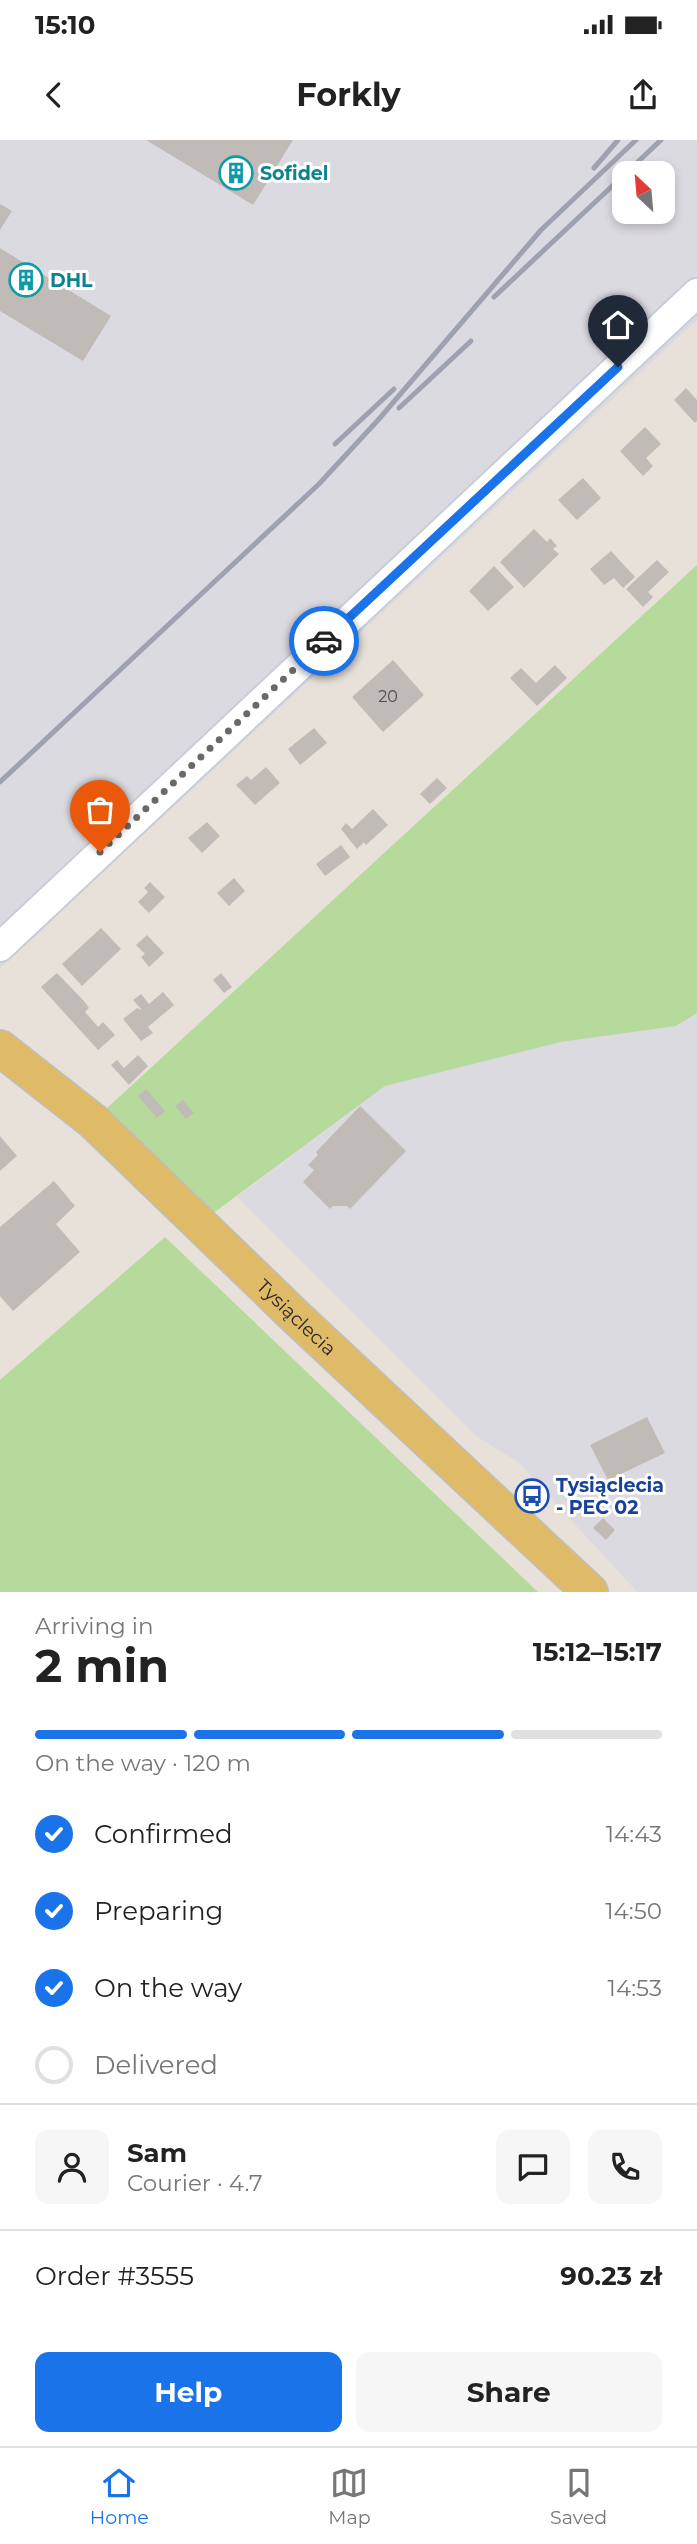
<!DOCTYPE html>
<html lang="en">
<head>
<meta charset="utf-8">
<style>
  body { margin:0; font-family:Montserrat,sans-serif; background:#f6f6f6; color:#222; height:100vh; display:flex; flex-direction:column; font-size:26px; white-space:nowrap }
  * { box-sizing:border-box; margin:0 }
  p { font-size:23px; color:#767676 }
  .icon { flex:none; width:38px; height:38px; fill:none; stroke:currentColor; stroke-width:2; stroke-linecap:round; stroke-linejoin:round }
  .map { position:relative; height:1452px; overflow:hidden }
  .side { display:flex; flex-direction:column; background:#fff; flex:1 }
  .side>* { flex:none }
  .needle { width:46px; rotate:334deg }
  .fabs { position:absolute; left:612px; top:21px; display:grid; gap:14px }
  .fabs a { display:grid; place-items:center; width:63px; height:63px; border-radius:14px; background:#fff; box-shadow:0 4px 10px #0003; font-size:35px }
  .pin { position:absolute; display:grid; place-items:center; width:60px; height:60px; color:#fff; margin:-72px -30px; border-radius:50% 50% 50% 0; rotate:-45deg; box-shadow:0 0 7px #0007 }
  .pin .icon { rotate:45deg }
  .courier { position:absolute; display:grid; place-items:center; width:70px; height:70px; margin:-35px; border:5px solid #1a73e8; border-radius:50%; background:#fff; color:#222; box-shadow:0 2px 9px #0007 }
  .summary em { font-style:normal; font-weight:700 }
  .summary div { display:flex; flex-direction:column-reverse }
  .summary { display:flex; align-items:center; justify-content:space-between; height:119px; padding:0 35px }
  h1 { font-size:46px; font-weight:700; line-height:52px }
  .bar { display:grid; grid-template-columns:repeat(4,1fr); gap:10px 7px; align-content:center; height:84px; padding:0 35px }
  .bar i { height:9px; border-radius:5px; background:#e0e0e0 }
  .bar .current { background:#1a73e8 }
  .bar p { grid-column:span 4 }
  .line { display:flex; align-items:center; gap:18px; padding:0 35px; border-top:2px solid #e0e0e0 }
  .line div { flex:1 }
  .round { display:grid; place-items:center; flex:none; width:74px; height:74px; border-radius:14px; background:#f6f6f6 }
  ol { padding:0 35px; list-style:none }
  li { display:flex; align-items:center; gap:21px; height:77px }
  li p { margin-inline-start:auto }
  li .icon { padding:7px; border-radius:50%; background:#1a73e8; color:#fff; stroke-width:4 }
  li:last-child { color:#767676 }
  li i { width:38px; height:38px; border:4px solid #e0e0e0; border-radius:50% }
  .button { display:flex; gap:14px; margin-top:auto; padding:14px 35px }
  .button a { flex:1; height:80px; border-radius:14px; background:#1a73e8; color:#fff; font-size:28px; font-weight:700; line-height:80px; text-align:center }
  .button a+a { background:#f6f6f6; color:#222 }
  .status { display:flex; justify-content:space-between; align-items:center; height:49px; padding:0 35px; background:#fff; direction:ltr }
  .status svg { height:19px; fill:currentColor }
  header { display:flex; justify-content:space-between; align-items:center; height:91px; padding:0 35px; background:#fff; font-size:32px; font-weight:700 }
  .tab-bar { display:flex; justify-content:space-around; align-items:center; height:98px; border-top:2px solid #e0e0e0; background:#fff; font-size:19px; color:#767676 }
  .tab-bar a { display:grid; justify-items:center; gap:4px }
  .tab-bar .current { color:#1a73e8 }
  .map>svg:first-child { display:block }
  .industrial { fill:#dcdae1; fill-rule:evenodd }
  .green { fill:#b6d99c }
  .building { fill:#c1bbb7 }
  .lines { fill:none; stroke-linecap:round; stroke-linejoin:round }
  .minor-casing { stroke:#c9cdd8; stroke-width:32 }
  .major-casing { stroke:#bebebe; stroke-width:38 }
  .minor { stroke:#fff; stroke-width:28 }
  .major { stroke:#e0bb67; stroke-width:35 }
  .rail { stroke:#9ea2b0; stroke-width:5 }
  .done { stroke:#6b6866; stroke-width:7; stroke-dasharray:0 12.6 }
  .route { stroke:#1a73e8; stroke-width:9 }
  .labels { text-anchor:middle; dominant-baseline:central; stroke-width:6; stroke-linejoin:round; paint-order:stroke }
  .number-label { font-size:16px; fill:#4e4c4b }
  .culture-label { font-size:19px; font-weight:bold; fill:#0d838f; stroke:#fff; text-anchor:start }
  .street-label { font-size:19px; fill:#272727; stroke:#fff }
  .transit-label { font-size:19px; font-weight:bold; fill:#164399; stroke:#fff; text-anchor:start }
</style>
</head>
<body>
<div class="status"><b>15:10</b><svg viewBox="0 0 49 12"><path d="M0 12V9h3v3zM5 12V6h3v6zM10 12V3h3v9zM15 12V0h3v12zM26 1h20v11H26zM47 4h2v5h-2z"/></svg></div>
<header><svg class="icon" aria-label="back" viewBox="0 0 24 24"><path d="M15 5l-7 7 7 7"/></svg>Forkly<svg class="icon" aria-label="share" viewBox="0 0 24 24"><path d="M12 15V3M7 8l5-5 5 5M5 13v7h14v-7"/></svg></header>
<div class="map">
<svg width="697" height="1452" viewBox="0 0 697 1452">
  <rect width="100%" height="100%" fill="#e8e1da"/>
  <g class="industrial">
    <path d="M0,0h697v180l-697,648zM625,33h38v39h-38z"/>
    <path d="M697,873v579h-60l-118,-129 -43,-27 -239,-239 148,-111 176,-44 115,-16z"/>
  </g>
  <g class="green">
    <path d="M697,425v448l-21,13 -115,16 -176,44 -185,137 -107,-102z"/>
    <path d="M165,1097l373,355h-538v-212z"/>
  </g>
  <g class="building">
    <path d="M146,0h147l-40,65z"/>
    <path d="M0,64l12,7 -12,19z"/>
    <path d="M0,108l111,68 -28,45 -83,-50z"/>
    <path d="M630,157l9,11 -6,6 -10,-11z"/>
    <path d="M686,248l11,12v21l-2,2 -21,-23z"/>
    <path d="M645,287l16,17 -15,14 7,8 -10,10 -23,-25z"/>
    <path d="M583,338l18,20 -24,22 -19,-20z"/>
    <path d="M534,389l13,13 3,-4 7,8 -4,3 6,5 -35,34 -24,-26z"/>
    <path d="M611,411l24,26 -12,11 -9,-10 -10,7 -14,-16z"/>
    <path d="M657,420l12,12 -21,20 5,5 -10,10 -17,-18z"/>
    <path d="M494,426l20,21 -26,24 -19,-20z"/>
    <path d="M393,520l31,35 -41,37 -31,-35z"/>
    <path d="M555,525l12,13 -30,28 -27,-28 11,-10 15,15z"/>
    <path d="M314,588l13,15 -27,22 -12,-16z"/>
    <path d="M266,627l14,16 -25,22 -19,-20 11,-9 4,4z"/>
    <path d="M437,638l10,10 -17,16 -10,-10z"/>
    <path d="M373,669l15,16 -22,20 -2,-3 -7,7 -16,-20 5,-6 6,6z"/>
    <path d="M207,682l13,14 -18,17 -14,-15z"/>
    <path d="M341,705l9,12 -25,19 -9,-12z"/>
    <path d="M234,738l11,13 -16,15 -12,-13z"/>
    <path d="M150,742l15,15 -16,16 -11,-11 10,-10 -4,-4z"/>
    <path d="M101,788l20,21 -39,37 -20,-22z"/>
    <path d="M147,795l17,18 -15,14 -8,-10 4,-3 -9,-9z"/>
    <path d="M57,833l27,28 5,7 -4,4 13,15 5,-5 12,13 -17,15 -57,-63z"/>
    <path d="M221,833l11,14 -8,6 -11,-13z"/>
    <path d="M163,852l11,13 -26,22 5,6 -12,8 -18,-22 14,-11 5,2 -9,-10 8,-6 8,10z"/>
    <path d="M138,915l10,11 -19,19 -18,-20 6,-5 7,8z"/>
    <path d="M146,949l19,22 -8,7 -19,-22z"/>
    <path d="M183,960l11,13 -8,6 -11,-13z"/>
    <path d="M360,966l46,45 -56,58 -3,-3h-14l-3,3 -27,-27 11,-12 -6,-5 10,-10 -2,-3z"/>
    <path d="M0,996l17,20 -17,15z"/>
    <path d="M54,1041l21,25 -19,18 24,28 -67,59 -13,-15v-69z"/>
    <path d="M647,1277l18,36 -57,27 -18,-35z"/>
    <path d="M603,1378l12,12 -9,10 -13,-12z"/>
  </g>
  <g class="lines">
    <defs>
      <path id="minor" d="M0,807l697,-654"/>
      <g id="major">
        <path id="s1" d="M0,908l93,73 205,198 292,273"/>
      </g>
    </defs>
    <use href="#minor" class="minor-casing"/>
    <use href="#major" class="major-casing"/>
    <use href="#minor" class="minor"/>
    <use href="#major" class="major"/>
    <g class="rail">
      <path d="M594,28l24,-28"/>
      <path d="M626,33l35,-33"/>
      <path d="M494,157l131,-123"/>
      <path d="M399,268l72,-67"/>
      <path d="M335,304l59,-55"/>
      <path d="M0,642l319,-298 60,-65 162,-189 95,-90"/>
    </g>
  </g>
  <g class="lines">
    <path class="done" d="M100,712l224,-211"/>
    <path class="route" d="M324,501l294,-274"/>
  </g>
  <defs>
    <symbol id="building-ring" viewBox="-11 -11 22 22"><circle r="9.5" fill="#fff" stroke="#0f9aa8" stroke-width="1.5"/><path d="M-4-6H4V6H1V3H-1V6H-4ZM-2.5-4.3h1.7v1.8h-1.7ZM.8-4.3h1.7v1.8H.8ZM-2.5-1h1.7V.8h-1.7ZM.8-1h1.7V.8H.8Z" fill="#0f9aa8"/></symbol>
    <symbol id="bus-ring" viewBox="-11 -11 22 22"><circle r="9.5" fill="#fff" stroke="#1a4fb4" stroke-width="1.5"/><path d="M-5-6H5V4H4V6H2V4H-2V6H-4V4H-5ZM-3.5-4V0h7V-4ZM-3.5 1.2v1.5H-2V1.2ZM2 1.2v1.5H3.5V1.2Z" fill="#1a4fb4"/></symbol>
  </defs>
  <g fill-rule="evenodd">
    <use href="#building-ring" x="217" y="14" width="38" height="38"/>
    <use href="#building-ring" x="7" y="121" width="38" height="38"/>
    <use href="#bus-ring" x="513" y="1337" width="38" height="38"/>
  </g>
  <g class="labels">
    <g class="number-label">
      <text x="388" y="556">20</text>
    </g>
    <g class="culture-label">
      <text x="260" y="33">Sofidel</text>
      <text x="50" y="140">DHL</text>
    </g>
    <g class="street-label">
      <text stroke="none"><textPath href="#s1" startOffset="401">Tysiąclecia</textPath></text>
    </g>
    <g class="transit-label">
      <text x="556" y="1345">Tysiąclecia<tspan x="556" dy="22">- PEC 02</tspan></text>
    </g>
  </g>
</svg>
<div class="fabs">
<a><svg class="needle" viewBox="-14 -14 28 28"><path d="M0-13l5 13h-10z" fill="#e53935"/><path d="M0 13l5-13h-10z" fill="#767676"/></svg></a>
</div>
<div class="pin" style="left:100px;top:712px;background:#ea580c"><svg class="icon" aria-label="bag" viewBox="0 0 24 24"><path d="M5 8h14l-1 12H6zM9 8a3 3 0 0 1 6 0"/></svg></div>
<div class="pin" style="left:618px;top:227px;background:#1f2937"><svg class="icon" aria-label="home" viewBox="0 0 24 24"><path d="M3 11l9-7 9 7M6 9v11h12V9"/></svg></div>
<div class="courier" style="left:324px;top:501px"><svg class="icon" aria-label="car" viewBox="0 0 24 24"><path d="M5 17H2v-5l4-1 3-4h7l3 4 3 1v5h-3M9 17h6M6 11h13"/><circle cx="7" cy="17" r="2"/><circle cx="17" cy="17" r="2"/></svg></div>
</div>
<section class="side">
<div class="summary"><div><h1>2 min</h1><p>Arriving in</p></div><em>15:12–15:17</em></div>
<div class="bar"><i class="current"></i><i class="current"></i><i class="current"></i><i></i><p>On the way · 120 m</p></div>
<ol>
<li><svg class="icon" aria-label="check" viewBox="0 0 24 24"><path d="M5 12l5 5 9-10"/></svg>Confirmed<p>14:43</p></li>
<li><svg class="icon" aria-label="check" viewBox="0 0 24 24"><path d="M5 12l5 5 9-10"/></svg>Preparing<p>14:50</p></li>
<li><svg class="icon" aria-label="check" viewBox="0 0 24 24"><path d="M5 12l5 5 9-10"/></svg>On the way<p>14:53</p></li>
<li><i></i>Delivered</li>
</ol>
<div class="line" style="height:126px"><a class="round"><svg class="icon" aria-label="person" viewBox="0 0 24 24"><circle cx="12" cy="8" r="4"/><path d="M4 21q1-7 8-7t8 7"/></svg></a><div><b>Sam</b><p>Courier · 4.7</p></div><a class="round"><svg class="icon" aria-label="chat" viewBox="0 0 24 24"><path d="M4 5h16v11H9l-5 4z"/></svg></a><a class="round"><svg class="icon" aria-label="phone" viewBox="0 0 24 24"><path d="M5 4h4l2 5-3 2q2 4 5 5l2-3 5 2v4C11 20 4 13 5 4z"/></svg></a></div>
<div class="line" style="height:91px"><div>Order #3555</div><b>90.23 zł</b></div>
<div class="button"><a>Help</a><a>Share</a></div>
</section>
<nav class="tab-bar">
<a class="current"><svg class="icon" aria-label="home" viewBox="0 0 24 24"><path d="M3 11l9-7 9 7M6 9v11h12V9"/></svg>Home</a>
<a><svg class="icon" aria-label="map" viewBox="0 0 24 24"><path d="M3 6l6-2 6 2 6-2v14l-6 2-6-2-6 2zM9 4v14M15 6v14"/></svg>Map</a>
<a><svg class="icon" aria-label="saved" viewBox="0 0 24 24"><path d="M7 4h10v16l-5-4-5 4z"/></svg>Saved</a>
</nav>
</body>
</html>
